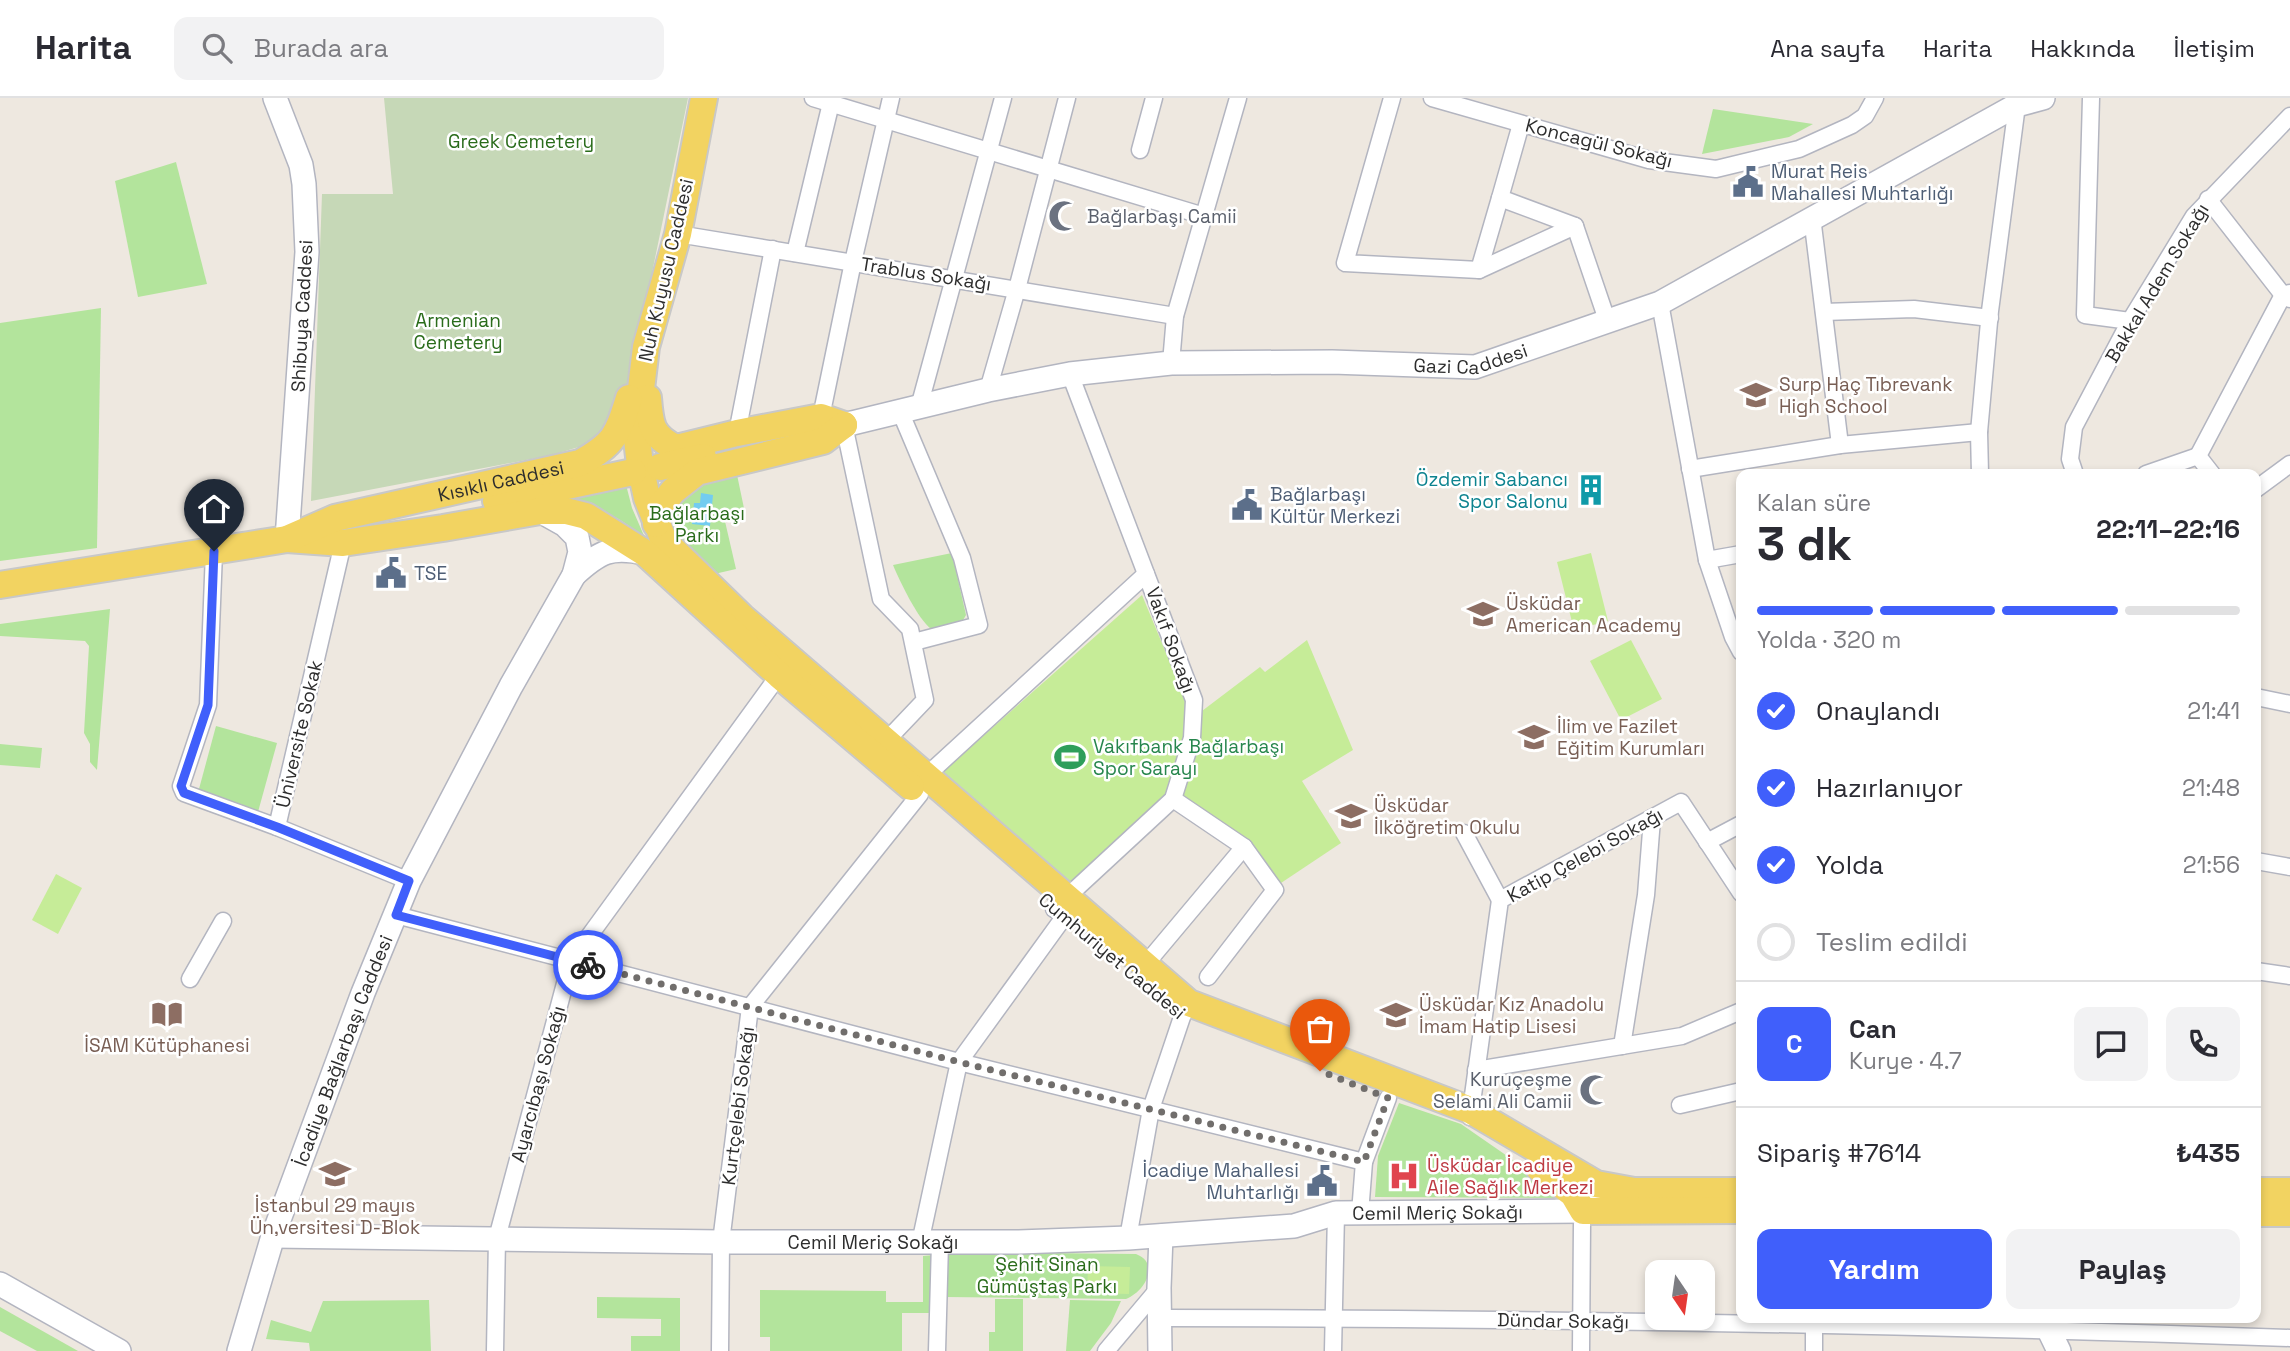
<!DOCTYPE html>
<html lang="tr">
<head>
<meta charset="utf-8">
<style>
  body { margin:0; font-family:"Space Grotesk",sans-serif; background:#f2f2f3; color:#2b2b33; height:100vh; display:flex; flex-direction:column; font-size:26px; white-space:nowrap }
  * { box-sizing:border-box; margin:0 }
  p { font-size:23px; color:#7c7c81 }
  .icon { flex:none; width:38px; height:38px; fill:none; stroke:currentColor; stroke-width:2; stroke-linecap:round; stroke-linejoin:round }
  .map { position:relative; flex:1; overflow:hidden }
  .panel { position:absolute; left:1736px; top:371px; width:525px; height:854px; display:flex; flex-direction:column; background:#fff; border-radius:14px; box-shadow:0 4px 10px #0003 }
  .panel>* { flex:none }
  .needle { width:46px; rotate:167deg }
  .buttons { position:absolute; left:1645px; top:1162px; display:grid; gap:14px }
  .buttons a { display:grid; place-items:center; width:70px; height:70px; border-radius:14px; background:#fff; box-shadow:0 4px 10px #0003; font-size:35px }
  .pin { position:absolute; display:grid; place-items:center; width:60px; height:60px; color:#fff; margin:-72px -30px; border-radius:50% 50% 50% 0; rotate:-45deg; box-shadow:0 0 7px #0007 }
  .pin .icon { rotate:45deg }
  .courier { position:absolute; display:grid; place-items:center; width:70px; height:70px; margin:-35px; border:5px solid #405ffb; border-radius:50%; background:#fff; color:#222; box-shadow:0 2px 9px #0007 }
  .overview em { font-style:normal; font-weight:800 }
  .overview div { display:flex; flex-direction:column-reverse }
  .overview { display:flex; align-items:center; justify-content:space-between; height:119px; padding:0 21px }
  h1 { font-size:46px; font-weight:800; line-height:52px }
  .bar { display:grid; grid-template-columns:repeat(4,1fr); gap:10px 7px; align-content:center; height:84px; padding:0 21px }
  .bar i { height:9px; border-radius:5px; background:#e1e1e2 }
  .bar .selected { background:#405ffb }
  .bar p { grid-column:span 4 }
  .line { display:flex; align-items:center; gap:18px; padding:0 21px; border-top:2px solid #e1e1e2 }
  .line div { flex:1 }
  .round { display:grid; place-items:center; flex:none; width:74px; height:74px; border-radius:14px; background:#f2f2f3 }
  ol { padding:0 21px; list-style:none }
  li { display:flex; align-items:center; gap:21px; height:77px }
  li p { margin-inline-start:auto }
  li .icon { padding:7px; border-radius:50%; background:#405ffb; color:#fff; stroke-width:4 }
  li:last-child { color:#7c7c81 }
  li i { width:38px; height:38px; border:4px solid #e1e1e2; border-radius:50% }
  .action { display:flex; gap:14px; margin-top:auto; padding:14px 21px }
  .action a { flex:1; height:80px; border-radius:14px; background:#405ffb; color:#fff; font-size:28px; font-weight:800; line-height:80px; text-align:center }
  .action a+a { background:#f2f2f3; color:#2b2b33 }
  header { display:flex; align-items:center; gap:42px; box-sizing:border-box; height:98px; padding:0 35px; background:#fff; border-bottom:2px solid #e1e1e2 }
  header strong { font-size:33px }
  nav { display:flex; gap:38px; margin-inline-start:auto; font-size:24px }
  .search { width:490px; height:63px; background:#f2f2f3; display:flex; align-items:center; gap:18px; box-sizing:border-box; padding:0 24px; border-radius:14px; color:#7c7c81; font-size:26px }
  .map>svg:first-child { display:block }
  .green { fill:#b3e49c }
  .cemetery { fill:#c6d8b7 }
  .pitch { fill:#c6ec98 }
  .water { fill:#73ccf0 }
  .lines { fill:none; stroke-linecap:round; stroke-linejoin:round }
  .street-casing { stroke:#b3b5c0; stroke-width:19 }
  .secondary-casing { stroke:#b3b5c0; stroke-width:26 }
  .primary-casing { stroke:#c8c8c8; stroke-width:30 }
  .street { stroke:#fff; stroke-width:16 }
  .secondary { stroke:#fff; stroke-width:23 }
  .primary { stroke:#f2d361; stroke-width:26 }
  .done { stroke:#716e6c; stroke-width:7; stroke-dasharray:0 12.6 }
  .route { stroke:#405ffb; stroke-width:9 }
  .labels { text-anchor:middle; dominant-baseline:central; stroke-width:5; stroke-linejoin:round; paint-order:stroke }
  .park-label { font-size:19px; fill:#2a6c1b; stroke:#fff }
  .street-label { font-size:19px; fill:#2d2d2d; stroke:#fff }
  .service-label { font-size:19px; fill:#4e5e75; stroke:#fff; text-anchor:start }
  .worship-label { font-size:19px; fill:#5b616d; stroke:#fff; text-anchor:start }
  .education-label { font-size:19px; fill:#785e54; stroke:#fff; text-anchor:start }
  .culture-label { font-size:19px; fill:#0d838f; stroke:#fff; text-anchor:end }
  .leisure-label { font-size:19px; fill:#27864d; stroke:#fff; text-anchor:start }
  .health-label { font-size:19px; fill:#be3a42; stroke:#fff; text-anchor:start }
</style>
</head>
<body>
<header>
<strong>Harita</strong>
<div class="search"><svg class="icon" aria-label="search" viewBox="0 0 24 24"><circle cx="10" cy="10" r="6"/><path d="M15 15l6 6"/></svg>Burada ara</div>
<nav><a>Ana sayfa</a><a>Harita</a><a>Hakkında</a><a>İletişim</a></nav>
</header>
<div class="map">
<svg width="2290" height="1253" viewBox="0 0 2290 1253">
  <rect width="100%" height="100%" fill="#eee8e0"/>
  <g class="green">
    <path d="M1713,11l100,15 -24,13 -87,17z"/>
    <path d="M176,64l31,122 -69,13 -23,-116z"/>
    <path d="M101,210l-4,240 -97,13v-238z"/>
    <path d="M736,372l9,43 -21,4 12,52 -26,6 -38,-33 -7,-30 26,-29z"/>
    <path d="M624,379l8,31 13,30c-25,-21 -51,-34 -83,-40z"/>
    <path d="M952,455l14,62 -4,7 -31,7c-13,-10 -31,-47 -38,-64z"/>
    <path d="M110,511l-13,161 -7,-8v-18l-6,-11 5,-87 -4,-5 -85,-5v-12z"/>
    <path d="M216,628l61,17 -19,69 -59,-23z"/>
    <path d="M0,646l42,4 -2,20 -40,-3z"/>
    <path d="M1399,1005l62,21 97,67 -1,7 -182,-1 3,-41z"/>
    <path d="M952,1154l184,2c24,9 10,37 -10,45l-181,-2 1,-40z"/>
    <path d="M934,1157v58h-32v38h-132v-14h-10v-47l126,1v11h37v-46z"/>
    <path d="M597,1199l83,1v53h-49v-15h30v-17l-64,-1z"/>
    <path d="M995,1201h28v52h-34v-19h6z"/>
    <path d="M429,1202l2,51h-121l-1,-8 -43,-4 5,-19 40,12 12,-31z"/>
    <path d="M1070,1202l51,1 -10,22 -21,28h-24z"/>
    <path d="M0,1209l78,44h-41l-37,-20z"/>
  </g>
  <path class="cemetery" d="M384,0h304l-56,272 -12,43 -28,30 -40,12 -241,46 11,-307h71z"/>
  <g class="pitch">
    <path d="M1591,455l17,68 -34,9 -17,-68z"/>
    <path d="M1142,497l44,106v36l-17,55 -103,98 -129,-113z"/>
    <path d="M1307,542l46,110 -51,31 39,62 -63,42 -101,-87 21,-84 62,-47 5,5z"/>
    <path d="M1631,542l31,59 -41,21 -31,-59z"/>
    <path d="M56,776l26,14 -24,46 -26,-14z"/>
    <path d="M1088,1168l42,1 -1,27 -42,-1z"/>
  </g>
  <path class="water" d="M701,395l12,2 -3,31 -18,-2 2,-21h6z"/>
  <g class="lines">
    <defs>
      <g id="street">
        <path d="M813,0l391,118"/>
        <path d="M1392,0l-47,165 134,7 96,-44"/>
        <path d="M1432,0l217,62 67,9 83,-20 53,-24 13,-9 10,-18"/>
        <path d="M2091,0l-6,217 45,6"/>
        <path d="M1521,26l-21,74 75,28 32,94"/>
        <path d="M1140,52l14,-52"/>
        <path d="M2208,101l75,96 7,4"/>
        <path d="M1812,119l28,228"/>
        <path d="M678,136l497,82"/>
        <path d="M795,155l36,-150"/>
        <path d="M1479,172l21,-72"/>
        <path d="M1660,205l47,257 26,77 8,15"/>
        <path d="M1824,214l90,-3 76,9"/>
        <path d="M1171,265l4,-47 63,-218"/>
        <path d="M988,292l29,-101 50,-191"/>
        <path d="M919,309l84,-309"/>
        <path d="M900,313l62,147 17,67 -65,17"/>
        <path d="M821,319l32,-155 38,-164"/>
        <path d="M844,327l37,174 29,30 15,71 -39,41"/>
        <path d="M737,335l36,-184"/>
        <path d="M1690,371l150,-24 139,-13"/>
        <path d="M1980,376l-1,-42 11,-121 27,-206"/>
        <path d="M2075,376l-5,-15 4,-32 56,-106 64,-105 96,-100"/>
        <path d="M2146,376l52,-18"/>
        <path d="M2212,376l-14,-18 85,-161 7,-2"/>
        <path d="M2256,391l34,-25"/>
        <path d="M214,454l-6,153 -27,81 3,7 93,34 132,54"/>
        <path d="M1707,462l34,-6"/>
        <path d="M2256,599l34,7"/>
        <path d="M926,678l220,-202"/>
        <path d="M1173,701l71,48 31,43 -67,87"/>
        <path d="M277,729l66,-284"/>
        <path d="M1464,735l36,67"/>
        <path d="M1707,744l34,-18"/>
        <path d="M2256,763l34,6"/>
        <path d="M1054,811l119,-110 19,-61 2,-38 -124,-326"/>
        <path d="M396,817l563,147 405,100"/>
        <path d="M1145,867l99,-118"/>
        <path d="M2256,873l34,5"/>
        <path d="M190,881l33,-58"/>
        <path d="M1622,948l24,-151 6,-76"/>
        <path d="M1476,972l206,-34 59,-25"/>
        <path d="M1680,1007l61,-14"/>
        <path d="M1470,1019l30,-217 181,-98 60,91"/>
        <path d="M1360,1115l4,-51 24,-64"/>
        <path d="M1128,1140l23,-129 31,-92 7,-14"/>
        <path d="M920,1145l39,-181 105,-145"/>
        <path d="M1161,1220c376,0 753,7 1129,20"/>
        <path d="M495,1253l2,-113 74,-277 208,-286"/>
        <path d="M720,1253l1,-109 29,-235 170,-213"/>
        <path d="M937,1253l3,-108"/>
        <path d="M1106,1253l53,-63"/>
        <path d="M1333,1253l3,-138"/>
        <path d="M1581,1253l1,-127"/>
        <path d="M1814,1253v-33"/>
      </g>
      <g id="secondary">
        <path d="M275,0l26,67 3,19 3,68 -20,287"/>
        <path id="s1" d="M844,327l144,-35 82,-16 101,-11 161,-1 143,5 185,-64 357,-198 26,-7"/>
        <path d="M574,477c26,-24 37,-29 71,-22"/>
        <path id="s2" d="M273,1138l448,6h298l109,-4 166,-12 42,-13 247,-2 13,-6"/>
        <path d="M0,1186l119,67"/>
        <path d="M2043,1220l16,33"/>
        <path id="s3" d="M239,1253l34,-115 90,-243 46,-112 102,-195 63,-111 6,-23 -3,-15 -12,-12 -25,-14"/>
        <path d="M1160,1253l-1,-63 2,-52"/>
      </g>
      <g id="primary">
        <path d="M704,0l-26,136 -32,113 -10,84 4,34 7,33 17,43 78,76 447,386 281,107 126,74 38,7h107"/>
        <path d="M648,300c2,26 3,38 28,50l61,-15 84,-16 23,8"/>
        <path d="M660,369l43,-10"/>
        <path d="M496,403l137,-29"/>
        <path d="M656,426l4,-17 13,-16 24,-19 126,-31 21,-16"/>
        <path d="M287,441l56,4 100,-15 97,-17h26l20,5 59,37 134,122 132,112"/>
        <path id="s4" d="M0,487l287,-46 48,-21 245,-55c35,-20 37,-27 49,-65"/>
        <path d="M1539,1070l34,26 10,17 158,-1"/>
        <path d="M2256,1093h34"/>
        <path d="M2256,1115h34"/>
      </g>
    </defs>
    <use href="#street" class="street-casing"/>
    <use href="#secondary" class="secondary-casing"/>
    <use href="#primary" class="primary-casing"/>
    <use href="#street" class="street"/>
    <use href="#secondary" class="secondary"/>
    <use href="#primary" class="primary"/>
  </g>
  <g class="lines">
    <path class="done" d="M588,867l371,97 405,100 24,-64 -68,-27"/>
    <path class="route" d="M214,453l-6,154 -27,81 3,7 93,34 132,54 -13,34 192,50"/>
  </g>
  <defs>
    <symbol id="civic-bare" viewBox="-9 -9 18 18"><path d="M-.6-6.5H3V-4.5H.6V-3L4-1V1h2V6H-6V1h2V-1L-.6-3ZM-1.2 2.5V6h2.4V2.5Z" fill="#5c6f8a" stroke="#fff" stroke-width="2.5" paint-order="stroke"/></symbol>
    <symbol id="mosque-bare" viewBox="-9 -9 18 18"><path d="M3.5-4.9A6 6 0 1 0 3.5 4.9A5 5 0 1 1 3.5-4.9Z" fill="#6b7280" stroke="#fff" stroke-width="2.5" paint-order="stroke"/></symbol>
    <symbol id="school-bare" viewBox="-9 -9 18 18"><path d="M0-5L7-2L0 1L-7-2ZM-4 1L0 2.5L4 1V4Q0 6-4 4Z" fill="#8d6e63" stroke="#fff" stroke-width="2.5" paint-order="stroke"/></symbol>
    <symbol id="building-bare" viewBox="-9 -9 18 18"><path d="M-4-6H4V6H1V3H-1V6H-4ZM-2.5-4.3h1.7v1.8h-1.7ZM.8-4.3h1.7v1.8H.8ZM-2.5-1h1.7V.8h-1.7ZM.8-1h1.7V.8H.8Z" fill="#0f9aa8" stroke="#fff" stroke-width="2.5" paint-order="stroke"/></symbol>
    <symbol id="stadium-bare" viewBox="-9 -9 18 18"><path d="M0-5a6.5 5 0 1 0 0 10a6.5 5 0 1 0 0-10ZM-3.5-1.8h7v3.6h-7Z" fill="#2e9e5b" stroke="#fff" stroke-width="2.5" paint-order="stroke"/></symbol>
    <symbol id="library-bare" viewBox="-9 -9 18 18"><path d="M-6-4Q-3-5.5-.7-3.5V5Q-3 3-6 4ZM6-4Q3-5.5 .7-3.5V5Q3 3 6 4Z" fill="#8d6e63" stroke="#fff" stroke-width="2.5" paint-order="stroke"/></symbol>
    <symbol id="hospital-bare" viewBox="-9 -9 18 18"><path d="M-5-5h3v3.5h4V-5h3V5h-3V1.5h-4V5h-3Z" fill="#e0444e" stroke="#fff" stroke-width="2.5" paint-order="stroke"/></symbol>
  </defs>
  <g fill-rule="evenodd">
    <use href="#civic-bare" x="1726" y="62" width="44" height="44"/>
    <use href="#mosque-bare" x="1042" y="96" width="44" height="44"/>
    <use href="#school-bare" x="1734" y="275" width="44" height="44"/>
    <use href="#building-bare" x="1569" y="370" width="44" height="44"/>
    <use href="#civic-bare" x="1225" y="385" width="44" height="44"/>
    <use href="#civic-bare" x="369" y="453" width="44" height="44"/>
    <use href="#school-bare" x="1461" y="494" width="44" height="44"/>
    <use href="#school-bare" x="1512" y="617" width="44" height="44"/>
    <use href="#stadium-bare" x="1048" y="637" width="44" height="44"/>
    <use href="#school-bare" x="1329" y="696" width="44" height="44"/>
    <use href="#library-bare" x="145" y="894" width="44" height="44"/>
    <use href="#school-bare" x="1374" y="895" width="44" height="44"/>
    <use href="#mosque-bare" x="1573" y="970" width="44" height="44"/>
    <use href="#school-bare" x="313" y="1054" width="44" height="44"/>
    <use href="#hospital-bare" x="1382" y="1056" width="44" height="44"/>
    <use href="#civic-bare" x="1300" y="1061" width="44" height="44"/>
  </g>
  <g class="labels">
    <g class="park-label">
      <text x="521" y="43">Greek Cemetery</text>
      <text x="458" y="222">Armenian<tspan x="458" dy="22">Cemetery</tspan></text>
      <text x="697" y="415">Bağlarbaşı<tspan x="697" dy="22">Parkı</tspan></text>
      <text x="1047" y="1166">Şehit Sinan<tspan x="1047" dy="22">Gümüştaş Parkı</tspan></text>
    </g>
    <g class="street-label">
      <text transform="translate(1599 45) rotate(14)">Koncagül Sokağı</text>
      <text transform="translate(666 172) rotate(-77)">Nuh Kuyusu Caddesi</text>
      <text transform="translate(926 176) rotate(9)">Trablus Sokağı</text>
      <text transform="translate(2157 185) rotate(-59)">Bakkal Adem Sokağı</text>
      <text transform="translate(302 218) rotate(-87)">Shibuya Caddesi</text>
      <text stroke="none"><textPath href="#s1" startOffset="634">Gazi Caddesi</textPath></text>
      <text stroke="none"><textPath href="#s4" startOffset="513">Kısıklı Caddesi</textPath></text>
      <text transform="translate(1171 542) rotate(70)">Vakıf Sokağı</text>
      <text transform="translate(299 636) rotate(-77)">Üniversite Sokak</text>
      <text transform="translate(1585 757) rotate(-29)">Katip Çelebi Sokağı</text>
      <text transform="translate(1112 858) rotate(40)">Cumhuriyet Caddesi</text>
      <text stroke="none"><textPath href="#s3" startOffset="318">İcadiye Bağlarbaşı Caddesi</textPath></text>
      <text transform="translate(538 986) rotate(-75)">Ayarcıbaşı Sokağı</text>
      <text transform="translate(738 1008) rotate(-83)">Kurtçelebi Sokağı</text>
      <text stroke="none"><textPath href="#s2" startOffset="1167">Cemil Meriç Sokağı</textPath></text>
      <text stroke="none"><textPath href="#s2" startOffset="600">Cemil Meriç Sokağı</textPath></text>
      <text transform="translate(1563 1223) rotate(1)">Dündar Sokağı</text>
    </g>
    <g class="service-label">
      <text x="1771" y="73">Murat Reis<tspan x="1771" dy="22">Mahallesi Muhtarlığı</tspan></text>
      <text x="1270" y="396">Bağlarbaşı<tspan x="1270" dy="22">Kültür Merkezi</tspan></text>
      <text x="414" y="475">TSE</text>
      <text x="1299" y="1072" text-anchor="end">İcadiye Mahallesi<tspan x="1299" dy="22">Muhtarlığı</tspan></text>
    </g>
    <g class="worship-label">
      <text x="1087" y="118">Bağlarbaşı Camii</text>
      <text x="1572" y="981" text-anchor="end">Kuruçeşme<tspan x="1572" dy="22">Selami Ali Camii</tspan></text>
    </g>
    <g class="education-label">
      <text x="1779" y="286">Surp Haç Tıbrevank<tspan x="1779" dy="22">High School</tspan></text>
      <text x="1506" y="505">Üsküdar<tspan x="1506" dy="22">American Academy</tspan></text>
      <text x="1557" y="628">İlim ve Fazilet<tspan x="1557" dy="22">Eğitim Kurumları</tspan></text>
      <text x="1374" y="707">Üsküdar<tspan x="1374" dy="22">İlköğretim Okulu</tspan></text>
      <text x="1419" y="906">Üsküdar Kız Anadolu<tspan x="1419" dy="22">İmam Hatip Lisesi</tspan></text>
      <text x="167" y="947" text-anchor="middle">İSAM Kütüphanesi</text>
      <text x="335" y="1107" text-anchor="middle">İstanbul 29 mayıs<tspan x="335" dy="22">Ün,versitesi D-Blok</tspan></text>
    </g>
    <g class="culture-label">
      <text x="1568" y="381">Özdemir Sabancı<tspan x="1568" dy="22">Spor Salonu</tspan></text>
    </g>
    <g class="leisure-label">
      <text x="1093" y="648">Vakıfbank Bağlarbaşı<tspan x="1093" dy="22">Spor Sarayı</tspan></text>
    </g>
    <g class="health-label">
      <text x="1427" y="1067">Üsküdar İcadiye<tspan x="1427" dy="22">Aile Sağlık Merkezi</tspan></text>
    </g>
  </g>
</svg>
<div class="buttons">
<a><svg class="needle" viewBox="-14 -14 28 28"><path d="M0-13l5 13h-10z" fill="#e53935"/><path d="M0 13l5-13h-10z" fill="#7c7c81"/></svg></a>
</div>
<div class="pin" style="left:1320px;top:973px;background:#ea580c"><svg class="icon" aria-label="bag" viewBox="0 0 24 24"><path d="M5 8h14l-1 12H6zM9 8a3 3 0 0 1 6 0"/></svg></div>
<div class="pin" style="left:214px;top:453px;background:#1f2937"><svg class="icon" aria-label="home" viewBox="0 0 24 24"><path d="M3 11l9-7 9 7M6 9v11h12V9"/></svg></div>
<div class="courier" style="left:588px;top:867px"><svg class="icon" aria-label="bike" viewBox="0 0 24 24"><circle cx="6" cy="16" r="4"/><circle cx="18" cy="16" r="4"/><path d="M6 16l4-8h5l3 8M10 8l3 8H6M13 5h3"/></svg></div>
<section class="panel">
<div class="overview"><div><h1>3 dk</h1><p>Kalan süre</p></div><em>22:11–22:16</em></div>
<div class="bar"><i class="selected"></i><i class="selected"></i><i class="selected"></i><i></i><p>Yolda · 320 m</p></div>
<ol>
<li><svg class="icon" aria-label="check" viewBox="0 0 24 24"><path d="M5 12l5 5 9-10"/></svg>Onaylandı<p>21:41</p></li>
<li><svg class="icon" aria-label="check" viewBox="0 0 24 24"><path d="M5 12l5 5 9-10"/></svg>Hazırlanıyor<p>21:48</p></li>
<li><svg class="icon" aria-label="check" viewBox="0 0 24 24"><path d="M5 12l5 5 9-10"/></svg>Yolda<p>21:56</p></li>
<li><i></i>Teslim edildi</li>
</ol>
<div class="line" style="height:126px"><b class="round" style="background:#405ffb;color:#fff">C</b><div><b>Can</b><p>Kurye · 4.7</p></div><a class="round"><svg class="icon" aria-label="chat" viewBox="0 0 24 24"><path d="M4 5h16v11H9l-5 4z"/></svg></a><a class="round"><svg class="icon" aria-label="phone" viewBox="0 0 24 24"><path d="M5 4h4l2 5-3 2q2 4 5 5l2-3 5 2v4C11 20 4 13 5 4z"/></svg></a></div>
<div class="line" style="height:91px"><div>Sipariş #7614</div><b>₺435</b></div>
<div class="action"><a>Yardım</a><a>Paylaş</a></div>
</section>
</div>
</body>
</html>
